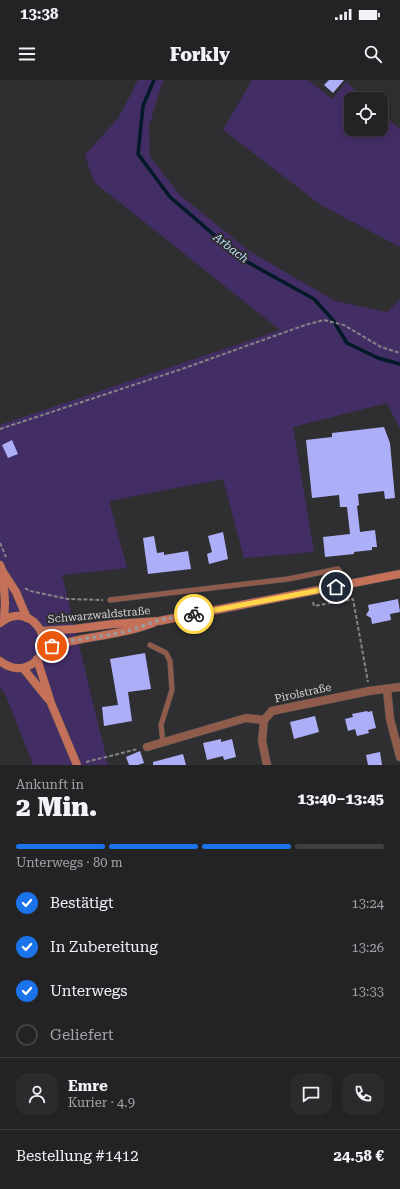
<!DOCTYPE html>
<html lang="de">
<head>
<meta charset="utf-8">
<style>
  body { margin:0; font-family:"Roboto Serif",serif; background:#2b2a2d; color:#f1f3f6; height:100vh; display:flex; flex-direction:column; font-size:15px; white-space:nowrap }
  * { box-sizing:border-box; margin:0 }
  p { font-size:13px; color:#a3a4a7 }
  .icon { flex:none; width:22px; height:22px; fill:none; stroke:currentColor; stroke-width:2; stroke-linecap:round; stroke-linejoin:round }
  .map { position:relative; height:685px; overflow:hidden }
  .details { display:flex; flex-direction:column; background:#232225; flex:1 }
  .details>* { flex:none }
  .tools { position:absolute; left:344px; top:12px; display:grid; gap:8px }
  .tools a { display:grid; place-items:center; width:44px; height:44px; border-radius:8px; background:#232225; box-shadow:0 2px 10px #0003,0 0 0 1px #403f42; font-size:20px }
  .pin { position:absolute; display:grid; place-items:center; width:34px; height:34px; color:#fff; margin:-17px; border:2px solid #fff; border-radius:50%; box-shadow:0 1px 4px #0007 }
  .courier { position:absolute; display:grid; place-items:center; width:40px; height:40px; margin:-20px; border:3px solid #ffd54a; border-radius:50%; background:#fff; color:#222; box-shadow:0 1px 5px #0007 }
  .summary em { font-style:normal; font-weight:800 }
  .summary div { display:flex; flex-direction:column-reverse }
  .summary { display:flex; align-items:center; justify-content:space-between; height:68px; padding:0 16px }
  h1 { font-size:26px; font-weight:800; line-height:30px }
  .bar { display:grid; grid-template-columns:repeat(4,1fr); gap:6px 4px; align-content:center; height:48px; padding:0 16px }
  .bar i { height:5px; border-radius:3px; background:#403f42 }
  .bar .current { background:#1a73e8 }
  .bar p { grid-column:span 4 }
  .line { display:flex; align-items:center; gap:10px; padding:0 16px; border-top:1px solid #403f42 }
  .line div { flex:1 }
  .round { display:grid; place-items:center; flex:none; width:42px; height:42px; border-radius:12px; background:#2b2a2d }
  ol { padding:0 16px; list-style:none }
  li { display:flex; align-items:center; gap:12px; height:44px }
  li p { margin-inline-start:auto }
  li .icon { padding:4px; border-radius:50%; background:#1a73e8; color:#fff; stroke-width:4 }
  li:last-child { color:#a3a4a7 }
  li i { width:22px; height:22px; border:2px solid #403f42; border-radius:50% }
  .status { display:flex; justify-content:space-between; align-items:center; height:28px; padding:0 20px; background:#232225; direction:ltr }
  .status svg { height:11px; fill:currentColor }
  header { display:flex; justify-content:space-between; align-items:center; height:52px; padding:0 16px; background:#232225; font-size:18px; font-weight:800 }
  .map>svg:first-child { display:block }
  .green { fill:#432d65 }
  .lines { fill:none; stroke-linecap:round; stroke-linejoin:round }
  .stream { stroke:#021a28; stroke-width:3.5 }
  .building { fill:#acaff8 }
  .lane-casing { stroke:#4d4c4f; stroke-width:6 }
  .street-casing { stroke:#4d4c4f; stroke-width:9 }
  .secondary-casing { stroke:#4d4c4f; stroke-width:9 }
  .path { stroke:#848486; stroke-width:2; stroke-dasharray:4 2; stroke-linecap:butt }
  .lane { stroke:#8f5b4b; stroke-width:5 }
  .street { stroke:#8f5b4b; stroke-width:8 }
  .secondary { stroke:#c5715a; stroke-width:8 }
  .done { stroke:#9a999c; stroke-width:4; stroke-dasharray:0 7.2 }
  .route { stroke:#ffd54a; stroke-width:5 }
  .labels { text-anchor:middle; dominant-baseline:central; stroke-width:4; stroke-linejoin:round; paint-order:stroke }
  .street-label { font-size:11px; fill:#d3d3d5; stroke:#2f2e31 }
  .water-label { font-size:12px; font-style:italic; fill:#b7ddf7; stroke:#2f2e31 }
</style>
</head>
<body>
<div class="status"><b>13:38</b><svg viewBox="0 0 49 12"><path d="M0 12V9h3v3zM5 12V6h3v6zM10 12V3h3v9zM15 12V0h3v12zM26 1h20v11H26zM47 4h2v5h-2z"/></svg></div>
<header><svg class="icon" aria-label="menu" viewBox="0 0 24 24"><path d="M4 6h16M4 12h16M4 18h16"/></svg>Forkly<svg class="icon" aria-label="search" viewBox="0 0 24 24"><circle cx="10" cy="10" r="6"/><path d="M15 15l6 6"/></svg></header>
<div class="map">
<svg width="400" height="685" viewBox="0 0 400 685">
  <rect width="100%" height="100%" fill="#2f2e31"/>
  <g class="green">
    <path d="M138,0h25l-14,46 1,31 30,38 69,56 86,50 52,11 13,-13v130l-13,-26 -94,24 21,125 -70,6 -21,-79 -114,22 18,67 -65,7 46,190h-75l-26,-67 -7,-11v-262l280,-95 -186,-148 -9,-27 34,-38z"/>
    <path d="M252,0h56l24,19 14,-17 19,17h-14v30h30v-16l19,16v118l-79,-42 -98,-75z"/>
  </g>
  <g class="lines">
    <path class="stream" d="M154,0l-11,26 -5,48 32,43 72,62 72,40 19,21 14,23 31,15 22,6"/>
  </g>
  <g class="building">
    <path d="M329,0h15l-11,13 -9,-8z"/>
    <path d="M384,347l6,16 5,55 -10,1 -1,-8 -26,3 1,11 -2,1 3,26 15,-2 2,17h-5v3l-18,2v2l-29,3 -2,-20 27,-3 -3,-27h-7l-1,-12 -27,3 -6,-58 26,-3v-4z"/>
    <path d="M12,360l6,14 -10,4 -6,-13z"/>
    <path d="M223,452l5,27 -19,5 -2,-10 5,-2 -4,-16z"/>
    <path d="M154,456l3,17 7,-1v3l24,-4 3,18 -43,5 -5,-36z"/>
    <path d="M398,519l2,13 -10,2 1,6 -19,4 -1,-6 -5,-3 3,-5 -1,-5z"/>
    <path d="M145,573l6,36 -23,3 4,29 -28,5 -2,-19 16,-2 -8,-46z"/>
    <path d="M367,631l1,1 4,-1 4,17 -8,2 1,3 -12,3 -2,-7 -7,2 -3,-12 8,-2 -1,-3z"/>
    <path d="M315,636l4,16 -25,7 -4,-17z"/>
    <path d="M221,659v3l11,-3 4,18 -12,3 -1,-4 -16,4 -4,-17z"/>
    <path d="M140,671l4,12 -6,2h-9l-3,-8z"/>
    <path d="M380,672l2,13h-14l-2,-10z"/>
    <path d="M183,674l3,11h-33v-3z"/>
  </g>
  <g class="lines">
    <defs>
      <g id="lane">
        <path d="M110,520l178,-21 50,-10 10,15"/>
        <path d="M150,565l16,8 4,8 2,29 -11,35 2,17"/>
      </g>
      <g id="street">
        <path d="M387,609l3,30 10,38"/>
        <path d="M264,640l-2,21 5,24"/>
        <path d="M147,667l99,-29 18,2 8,-9 97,-20 31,-4"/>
      </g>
      <g id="secondary">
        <path d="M0,485l3,7 13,20 11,26"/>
        <path d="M3,493l2,30 -1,17"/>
        <path d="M0,543c34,-27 64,30 26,44 -9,3 -19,0 -26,-6"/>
        <path d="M41,551l33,-2 39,-5 46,-3 241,-47"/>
        <path d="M43,569c35,-13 74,-12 110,-26"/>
        <path d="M37,579l14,44 26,62"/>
        <path d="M23,588l25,31"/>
      </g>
    </defs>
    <use href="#lane" class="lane-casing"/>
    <use href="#street" class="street-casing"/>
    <use href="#secondary" class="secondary-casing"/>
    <g class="path">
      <path d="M0,349l182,-60 123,-44 19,-5 20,5 37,22 19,6"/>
      <path d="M0,463l6,14"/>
      <path d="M25,508l5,3 38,8 35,1"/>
      <path d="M313,522l1,4 39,-7 15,83"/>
      <path d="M86,682l52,-13"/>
    </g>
    <use href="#lane" class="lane"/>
    <use href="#street" class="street"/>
    <use href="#secondary" class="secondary"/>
  </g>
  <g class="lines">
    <path class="done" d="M52,566l18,-5 45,-7 17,-4 27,-10 35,-6"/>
    <path class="route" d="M194,534l142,-27"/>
  </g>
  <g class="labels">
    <g class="street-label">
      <text transform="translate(99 535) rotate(-5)">Schwarzwaldstraße</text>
      <text transform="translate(303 613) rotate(-12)">Pirolstraße</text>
    </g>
    <g class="water-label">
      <text transform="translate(231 168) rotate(38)">Arbach</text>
    </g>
  </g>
</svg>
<div class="tools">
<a><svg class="icon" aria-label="locate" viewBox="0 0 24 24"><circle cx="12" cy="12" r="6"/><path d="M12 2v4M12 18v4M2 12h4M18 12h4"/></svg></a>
</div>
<div class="pin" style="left:52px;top:566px;background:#ea580c"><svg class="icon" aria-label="bag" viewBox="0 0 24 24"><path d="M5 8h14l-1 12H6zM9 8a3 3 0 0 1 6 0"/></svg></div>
<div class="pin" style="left:336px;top:507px;background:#1f2937"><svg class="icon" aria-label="home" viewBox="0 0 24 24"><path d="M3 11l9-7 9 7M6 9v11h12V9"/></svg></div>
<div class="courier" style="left:194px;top:534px"><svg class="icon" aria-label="bike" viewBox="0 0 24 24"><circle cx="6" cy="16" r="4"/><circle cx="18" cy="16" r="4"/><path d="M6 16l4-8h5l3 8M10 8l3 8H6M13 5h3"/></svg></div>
</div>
<section class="details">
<div class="summary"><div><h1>2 Min.</h1><p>Ankunft in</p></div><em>13:40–13:45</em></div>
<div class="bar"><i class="current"></i><i class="current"></i><i class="current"></i><i></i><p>Unterwegs · 80 m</p></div>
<ol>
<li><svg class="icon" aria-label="check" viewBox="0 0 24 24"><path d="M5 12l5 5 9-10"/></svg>Bestätigt<p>13:24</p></li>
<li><svg class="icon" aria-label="check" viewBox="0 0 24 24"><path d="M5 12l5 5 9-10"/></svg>In Zubereitung<p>13:26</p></li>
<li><svg class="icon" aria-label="check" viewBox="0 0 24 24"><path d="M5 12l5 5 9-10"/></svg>Unterwegs<p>13:33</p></li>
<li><i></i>Geliefert</li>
</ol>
<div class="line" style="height:72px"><a class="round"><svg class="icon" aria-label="person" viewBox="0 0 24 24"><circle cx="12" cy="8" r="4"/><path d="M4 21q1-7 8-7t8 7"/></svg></a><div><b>Emre</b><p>Kurier · 4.9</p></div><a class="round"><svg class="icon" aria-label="chat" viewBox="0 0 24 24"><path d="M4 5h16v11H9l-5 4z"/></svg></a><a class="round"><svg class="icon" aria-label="phone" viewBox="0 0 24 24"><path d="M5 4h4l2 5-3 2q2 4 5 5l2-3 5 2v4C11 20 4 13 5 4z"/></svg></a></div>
<div class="line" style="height:52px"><div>Bestellung #1412</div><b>24.58 €</b></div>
</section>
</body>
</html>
